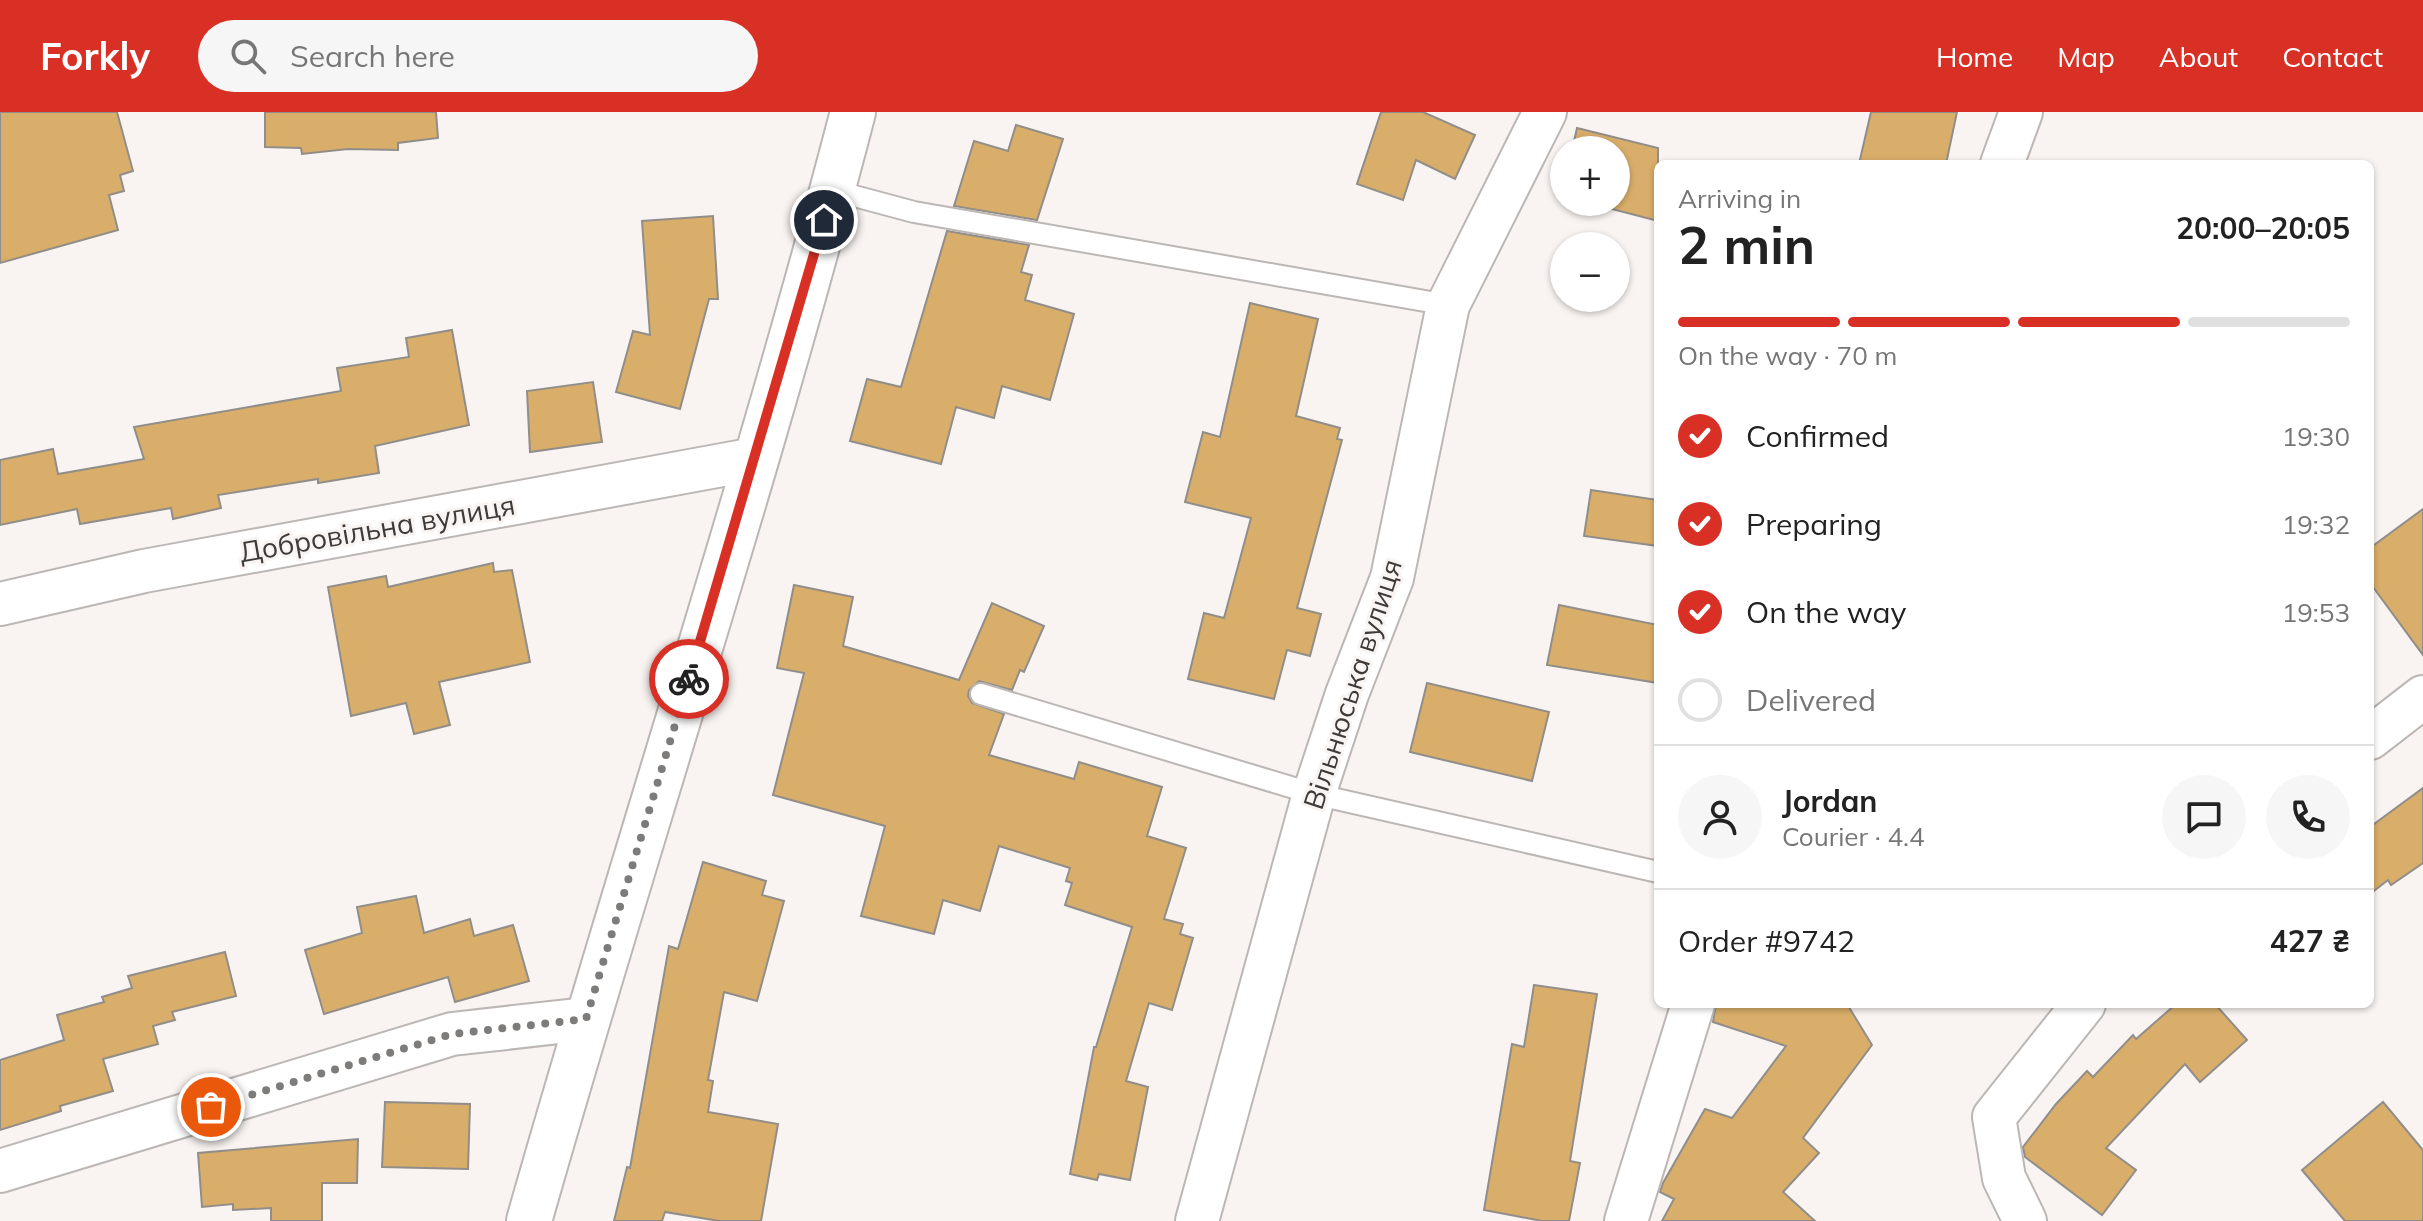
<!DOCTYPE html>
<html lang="en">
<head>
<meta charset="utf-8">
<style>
  body { margin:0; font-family:Mulish,sans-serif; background:#f6f6f6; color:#222; height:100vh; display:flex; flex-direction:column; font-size:30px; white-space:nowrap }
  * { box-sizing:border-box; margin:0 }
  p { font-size:26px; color:#767676 }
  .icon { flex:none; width:44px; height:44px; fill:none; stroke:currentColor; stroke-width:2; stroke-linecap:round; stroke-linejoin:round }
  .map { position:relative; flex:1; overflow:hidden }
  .details { position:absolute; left:1654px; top:48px; width:720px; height:848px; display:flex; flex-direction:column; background:#fff; border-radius:12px; box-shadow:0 2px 6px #0004 }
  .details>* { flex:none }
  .buttons { position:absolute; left:1550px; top:24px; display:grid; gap:16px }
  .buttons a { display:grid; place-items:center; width:80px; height:80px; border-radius:50%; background:#fff; box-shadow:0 2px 6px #0004; font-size:40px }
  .pin { position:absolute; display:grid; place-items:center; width:68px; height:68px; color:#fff; margin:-34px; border:4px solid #fff; border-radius:50%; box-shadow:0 2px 8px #0007 }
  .courier { position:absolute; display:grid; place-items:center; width:80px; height:80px; margin:-40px; border:6px solid #d93025; border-radius:50%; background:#fff; color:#222; box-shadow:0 2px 10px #0007 }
  .overview em { font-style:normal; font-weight:700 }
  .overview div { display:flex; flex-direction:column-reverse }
  .overview { display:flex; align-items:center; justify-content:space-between; height:136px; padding:0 24px }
  h1 { font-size:52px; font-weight:700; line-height:60px }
  .bar { display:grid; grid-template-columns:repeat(4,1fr); gap:12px 8px; align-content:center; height:96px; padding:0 24px }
  .bar i { height:10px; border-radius:6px; background:#e0e0e0 }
  .bar .on { background:#d93025 }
  .bar p { grid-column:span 4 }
  .line { display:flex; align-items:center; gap:20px; padding:0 24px; border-top:2px solid #e0e0e0 }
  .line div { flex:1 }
  .round { display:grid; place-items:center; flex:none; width:84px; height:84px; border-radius:42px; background:#f6f6f6 }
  ol { padding:0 24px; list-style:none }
  li { display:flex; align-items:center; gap:24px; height:88px }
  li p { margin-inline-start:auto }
  li .icon { padding:8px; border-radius:50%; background:#d93025; color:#fff; stroke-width:4 }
  li:last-child { color:#767676 }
  li i { width:44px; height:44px; border:4px solid #e0e0e0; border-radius:50% }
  header { display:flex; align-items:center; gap:48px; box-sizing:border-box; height:112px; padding:0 40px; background:#d93025; color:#fff }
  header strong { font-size:38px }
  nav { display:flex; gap:44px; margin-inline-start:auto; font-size:28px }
  .search { width:560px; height:72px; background:#f6f6f6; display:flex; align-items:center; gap:20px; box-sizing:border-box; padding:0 28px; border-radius:44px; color:#767676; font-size:30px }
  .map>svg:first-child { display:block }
  .building { fill:#d9ae6a; stroke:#918e8a; stroke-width:2 }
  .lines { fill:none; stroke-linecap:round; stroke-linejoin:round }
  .service-casing { stroke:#bcb7b4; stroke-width:24 }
  .minor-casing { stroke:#bcb7b4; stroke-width:46 }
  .tertiary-casing { stroke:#bcb7b4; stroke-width:48 }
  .service { stroke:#fff; stroke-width:20 }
  .minor { stroke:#fff; stroke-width:42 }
  .tertiary { stroke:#fff; stroke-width:44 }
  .done { stroke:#7e7c7a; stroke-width:8; stroke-dasharray:0 14.4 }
  .route { stroke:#d93025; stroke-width:10 }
  .labels { text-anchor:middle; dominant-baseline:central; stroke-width:6; stroke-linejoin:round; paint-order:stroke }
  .street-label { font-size:28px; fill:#3c3b3a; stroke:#f9f4f1 }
</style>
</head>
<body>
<header>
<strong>Forkly</strong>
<div class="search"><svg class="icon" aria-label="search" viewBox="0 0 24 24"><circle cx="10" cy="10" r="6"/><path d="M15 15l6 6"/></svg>Search here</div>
<nav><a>Home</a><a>Map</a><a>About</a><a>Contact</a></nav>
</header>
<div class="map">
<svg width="2423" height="1109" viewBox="0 0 2423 1109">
  <rect width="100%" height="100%" fill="#f9f4f1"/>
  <g class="building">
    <path d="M0,0h117l16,59 -13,4 4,16 -15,4 9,35 -118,33z"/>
    <path d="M265,0h171l2,26 -40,5v7l-50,-1 -46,5 -1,-6 -36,-1z"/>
    <path d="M1381,0h42l52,23 -20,44 -39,-19 -13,40 -46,-16z"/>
    <path d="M1871,0h86l-11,52h-87z"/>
    <path d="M1016,13l47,14 -26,81 -83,-14 20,-65 34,10z"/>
    <path d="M1577,16l81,20v73l-73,-19h31v-52h-44z"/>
    <path d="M713,104l5,83h-9l-29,110 -64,-17 17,-61 17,4 -8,-114z"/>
    <path d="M947,119l82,14 -8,27 11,3 -7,25 49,14 -24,86 -48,-14 -8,32 -38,-11 -15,57 -91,-23 17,-62 34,8z"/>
    <path d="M1250,191l68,16 -22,97 44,12 -3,11 5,1 -45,168 24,6 -11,42 -23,-6 -13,49 -86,-20 16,-66 20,5 27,-100 -66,-16 18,-70 17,5z"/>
    <path d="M452,218l17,95 -94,21 4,27 -61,10v-4l-100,16 3,13 -48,11 -2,-11 -91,16 -3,-15 -77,16v-65l53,-11 5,25 86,-15 -10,-32 207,-36 -4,-23 72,-11 -3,-19z"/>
    <path d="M593,270l9,60 -72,10 -3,-61z"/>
    <path d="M1591,378l67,10v46l-74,-10z"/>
    <path d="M2423,397v146l-53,-72v-35z"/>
    <path d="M493,451l1,9 18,-2 18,92 -91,20 11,43 -36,9 -8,-31 -55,13 -23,-129 58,-11 2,11z"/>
    <path d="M794,473l59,12 -10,49 116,34 33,-77 52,23 -20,46 -4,-2 -8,20 -33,-9 -10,9 -1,6 4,7 32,11 -15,41 85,24 5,-17 83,25 -15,49 39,12 -22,71 19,5 -3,10 13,4 -21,72 -23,-7 -23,78 22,6 -18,93 -31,-6 -2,6 -27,-6 24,-127h2l36,-120 -67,-22 7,-22 -6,-2 4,-13 -71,-22 -19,65 -37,-11 -9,34 -73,-18 24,-90 -112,-31 31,-122 -27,-5z"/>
    <path d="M1559,493l99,20v58l-111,-18z"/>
    <path d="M1427,571l122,29 -17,69 -122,-29z"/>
    <path d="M2423,676v75l-32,22 -3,-5 -18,14v-67z"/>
    <path d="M703,750l63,19 -4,14 22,6 -27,100 -33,-9 -16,88 5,1 -5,31 70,12 -17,97h-42l-54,-9 -3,9h-48l13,-54 3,1 39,-222 9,3z"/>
    <path d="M416,784l8,37 46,-14 4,17 39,-11 16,56 -74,21 -7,-25 -124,37 -19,-64 57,-17 -5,-26z"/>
    <path d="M225,840l11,44 -64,16 3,8 -22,6 5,18 -55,15 10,32 -53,15 1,5 -61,19v-70l64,-20 -7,-25 47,-13 -2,-5 30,-9 -4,-12z"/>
    <path d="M1534,873l63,9 -27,167 10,2 -11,58h-27l-58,-11 28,-166 12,3z"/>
    <path d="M1716,892h131l25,41 -69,93 16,15 -36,39 32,29h-153l12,-22 -14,-7 3,-9 42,-74 27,9 54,-72 -73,-24z"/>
    <path d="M2176,892h39l32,36 -47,42 -15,-18 -79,84 30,22 -34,45 -77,-58 -2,-10 33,-43 31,-33 6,6 40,-42 3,4z"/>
    <path d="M385,990l85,2 -2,65 -86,-2z"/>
    <path d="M2383,990l40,48v71h-78l-43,-51z"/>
    <path d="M358,1027l-1,44h-35v38h-51v-13l-38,2v-6l-31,3 -4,-54z"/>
  </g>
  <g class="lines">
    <defs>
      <g id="service">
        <path d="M832,78l82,22 534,93"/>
        <path d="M981,582l333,100 344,78"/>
      </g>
      <g id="minor">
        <path d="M2002,52l19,-52"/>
        <path d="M0,492l144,-33 611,-112"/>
        <path d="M2370,626l53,-41"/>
        <path d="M0,1059l452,-137 134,-15"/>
        <path d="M1197,1109l117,-427 33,-100 45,-116 56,-273 97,-193"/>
        <path d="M1626,1109l67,-217"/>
        <path d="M2025,1109l-21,-43 -10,-61 90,-113"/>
      </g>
      <path id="tertiary" d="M529,1109c105,-370 227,-736 324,-1109"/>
    </defs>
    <use href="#service" class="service-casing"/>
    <use href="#minor" class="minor-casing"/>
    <use href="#tertiary" class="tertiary-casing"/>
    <use href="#service" class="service"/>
    <use href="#minor" class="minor"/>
    <use href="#tertiary" class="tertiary"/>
  </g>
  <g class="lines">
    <path class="done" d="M211,995l241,-73 134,-15 103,-340"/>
    <path class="route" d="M689,567l135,-459"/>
  </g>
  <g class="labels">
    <g class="street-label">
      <text transform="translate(377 416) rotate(-10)">Добровільна вулиця</text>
      <text transform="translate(1352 572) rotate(-72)">Вільнюська вулиця</text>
    </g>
  </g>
</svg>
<div class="buttons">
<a>+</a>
<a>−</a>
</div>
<div class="pin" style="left:211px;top:995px;background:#ea580c"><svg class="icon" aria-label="bag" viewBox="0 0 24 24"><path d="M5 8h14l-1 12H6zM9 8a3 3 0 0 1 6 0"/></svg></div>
<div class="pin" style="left:824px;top:108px;background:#1f2937"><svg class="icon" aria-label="home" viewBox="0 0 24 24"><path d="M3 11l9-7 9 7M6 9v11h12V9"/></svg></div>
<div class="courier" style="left:689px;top:567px"><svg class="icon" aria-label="bike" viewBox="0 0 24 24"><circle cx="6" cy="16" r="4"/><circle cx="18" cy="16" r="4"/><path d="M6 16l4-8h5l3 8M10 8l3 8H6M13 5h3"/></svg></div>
<section class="details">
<div class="overview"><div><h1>2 min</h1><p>Arriving in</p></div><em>20:00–20:05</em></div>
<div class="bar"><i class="on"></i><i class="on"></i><i class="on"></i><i></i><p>On the way · 70 m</p></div>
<ol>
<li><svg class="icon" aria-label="check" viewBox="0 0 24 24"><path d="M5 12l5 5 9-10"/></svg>Confirmed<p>19:30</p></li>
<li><svg class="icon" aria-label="check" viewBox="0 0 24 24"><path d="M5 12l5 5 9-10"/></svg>Preparing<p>19:32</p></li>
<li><svg class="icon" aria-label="check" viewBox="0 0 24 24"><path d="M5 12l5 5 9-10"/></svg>On the way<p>19:53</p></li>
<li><i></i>Delivered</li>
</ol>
<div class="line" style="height:144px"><a class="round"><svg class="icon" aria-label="person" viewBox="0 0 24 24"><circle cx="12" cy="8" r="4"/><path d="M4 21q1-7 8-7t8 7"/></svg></a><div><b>Jordan</b><p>Courier · 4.4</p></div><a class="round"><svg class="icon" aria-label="chat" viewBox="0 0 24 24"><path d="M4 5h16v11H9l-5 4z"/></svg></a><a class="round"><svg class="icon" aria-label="phone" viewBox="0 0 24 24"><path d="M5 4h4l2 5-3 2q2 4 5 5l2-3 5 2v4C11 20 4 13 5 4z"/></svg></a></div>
<div class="line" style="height:104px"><div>Order #9742</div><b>427 ₴</b></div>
</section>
</div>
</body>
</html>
